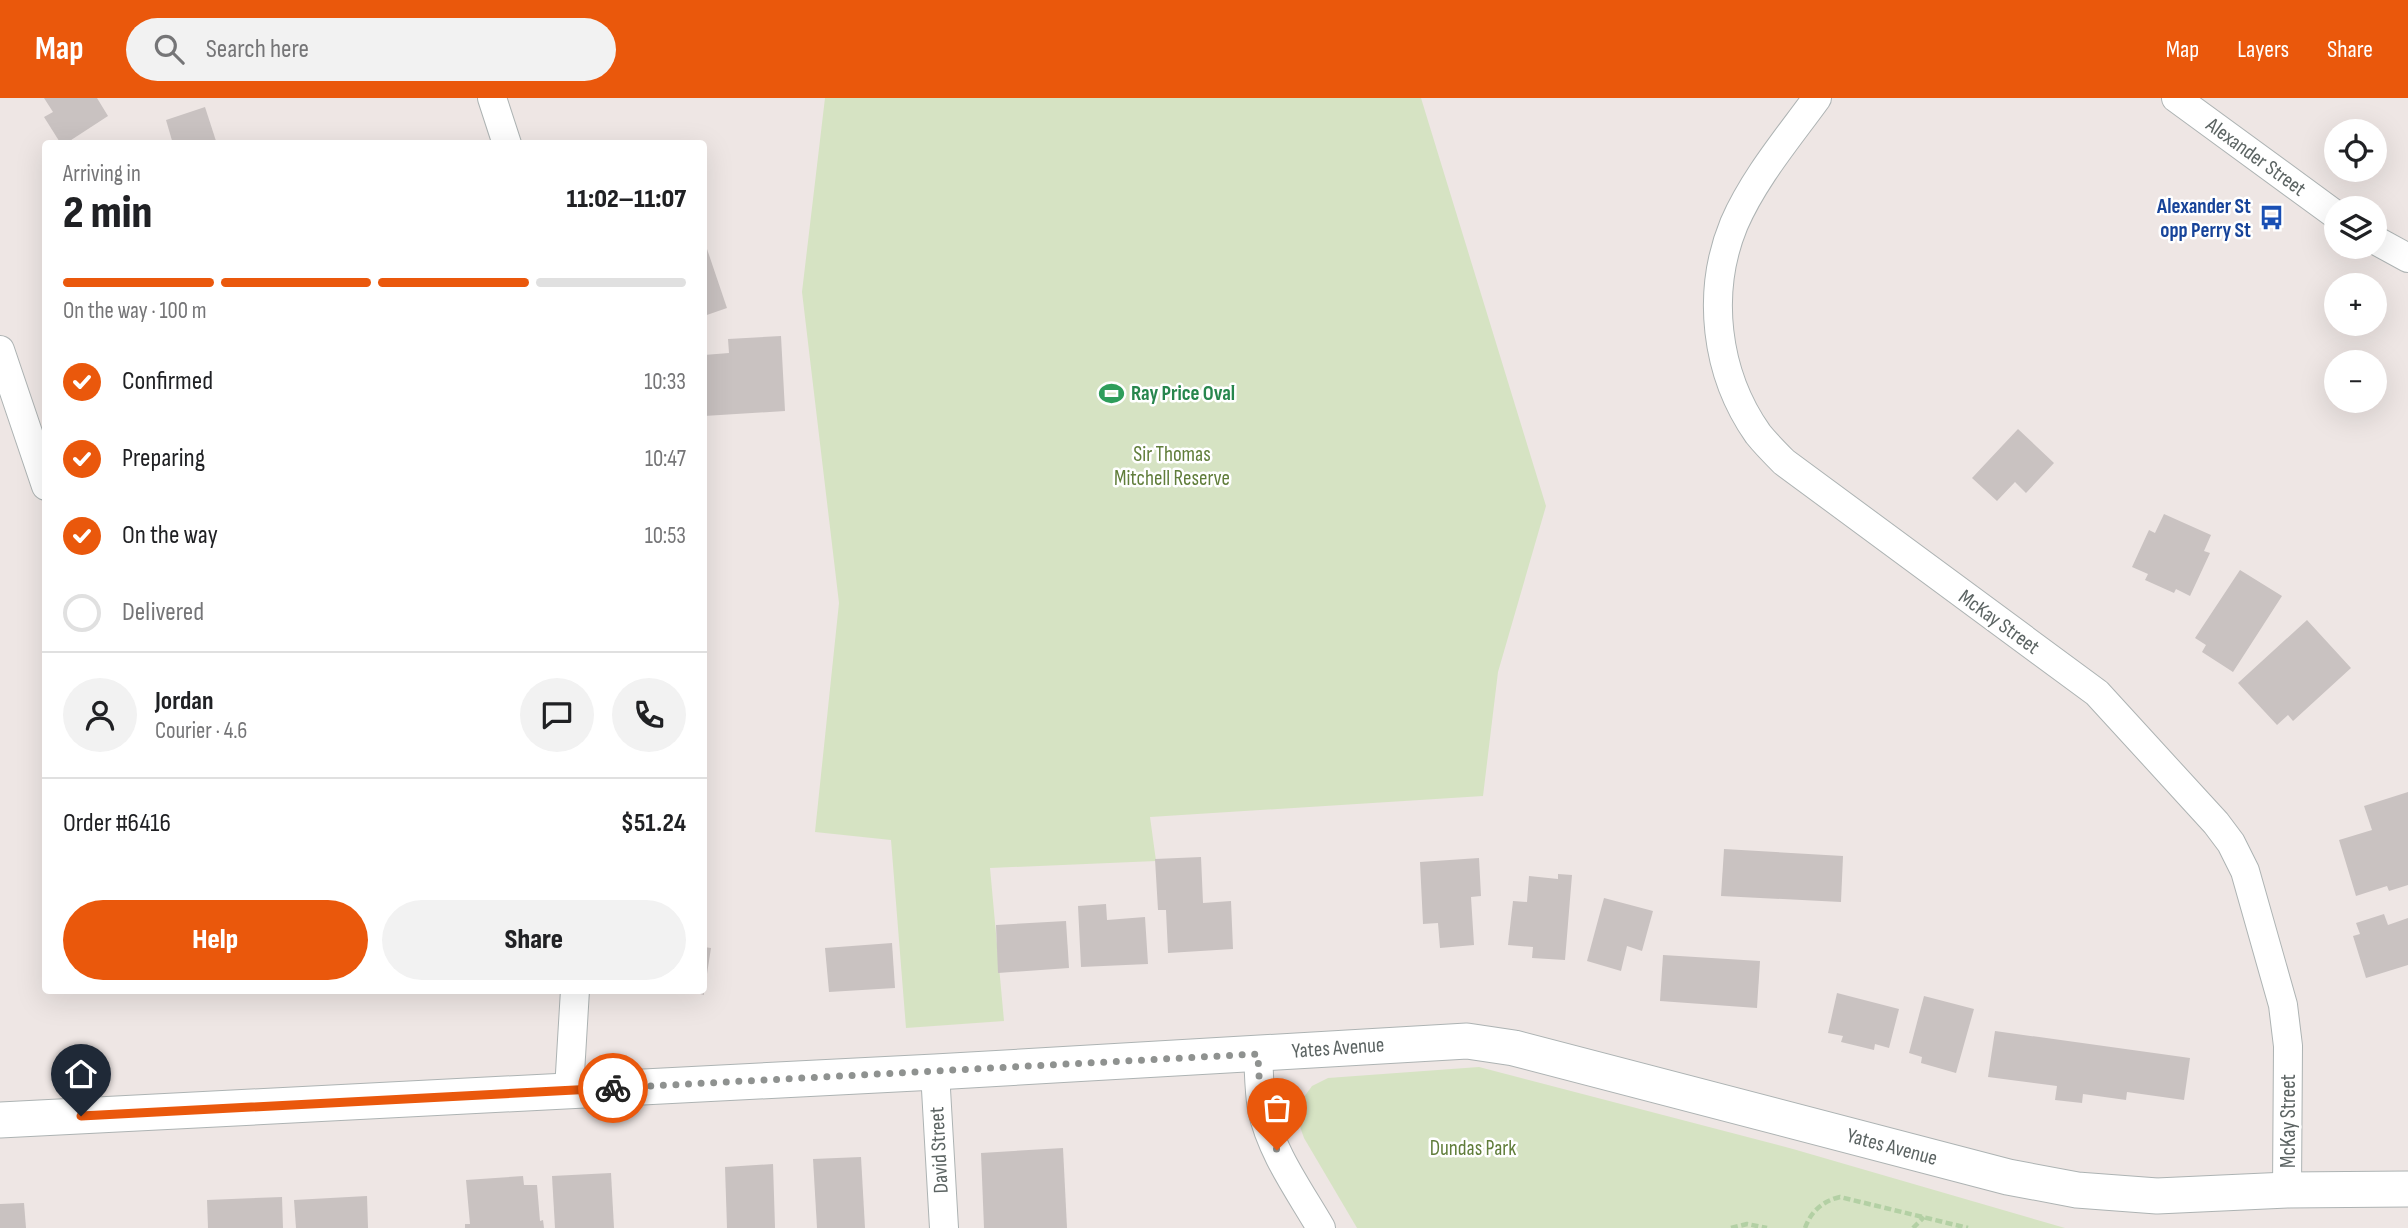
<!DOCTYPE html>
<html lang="en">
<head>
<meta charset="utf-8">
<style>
  body { margin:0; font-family:"Sofia Sans Condensed",sans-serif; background:#f2f2f2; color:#202124; height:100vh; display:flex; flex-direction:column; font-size:26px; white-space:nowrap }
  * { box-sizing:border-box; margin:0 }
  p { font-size:23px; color:#757577 }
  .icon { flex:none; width:38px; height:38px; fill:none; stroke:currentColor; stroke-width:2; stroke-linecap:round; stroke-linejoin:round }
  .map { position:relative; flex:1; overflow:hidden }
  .sheet { position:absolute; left:42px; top:42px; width:665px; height:854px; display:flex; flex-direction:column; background:#fff; border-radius:7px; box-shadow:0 7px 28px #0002 }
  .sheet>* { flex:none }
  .controls { position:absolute; left:2324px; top:21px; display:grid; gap:14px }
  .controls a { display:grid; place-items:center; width:63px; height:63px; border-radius:50%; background:#fff; box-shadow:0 7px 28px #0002; font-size:35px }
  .pin { position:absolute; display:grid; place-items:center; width:60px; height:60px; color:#fff; margin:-72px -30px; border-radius:50% 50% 50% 0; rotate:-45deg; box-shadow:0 0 7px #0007 }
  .pin .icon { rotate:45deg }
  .courier { position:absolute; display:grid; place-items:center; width:70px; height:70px; margin:-35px; border:5px solid #ea580c; border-radius:50%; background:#fff; color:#222; box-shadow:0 2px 9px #0007 }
  .overview em { font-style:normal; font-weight:800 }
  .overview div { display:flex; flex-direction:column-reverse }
  .overview { display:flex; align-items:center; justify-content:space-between; height:119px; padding:0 21px }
  h1 { font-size:46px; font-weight:800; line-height:52px }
  .bar { display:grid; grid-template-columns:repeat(4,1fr); gap:10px 7px; align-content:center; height:84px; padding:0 21px }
  .bar i { height:9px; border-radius:5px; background:#e0e0e0 }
  .bar .on { background:#ea580c }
  .bar p { grid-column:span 4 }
  .line { display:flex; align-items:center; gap:18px; padding:0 21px; border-top:2px solid #e0e0e0 }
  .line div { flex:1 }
  .round { display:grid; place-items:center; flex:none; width:74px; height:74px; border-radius:37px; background:#f2f2f2 }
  ol { padding:0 21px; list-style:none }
  li { display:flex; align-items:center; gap:21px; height:77px }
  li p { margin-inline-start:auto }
  li .icon { padding:7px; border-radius:50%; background:#ea580c; color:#fff; stroke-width:4 }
  li:last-child { color:#757577 }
  li i { width:38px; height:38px; border:4px solid #e0e0e0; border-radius:50% }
  .action { display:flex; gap:14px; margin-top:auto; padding:14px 21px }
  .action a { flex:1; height:80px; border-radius:42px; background:#ea580c; color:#fff; font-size:28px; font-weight:800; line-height:80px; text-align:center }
  .action a+a { background:#f2f2f2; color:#202124 }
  header { display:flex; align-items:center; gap:42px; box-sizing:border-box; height:98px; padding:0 35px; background:#ea580c; color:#fff }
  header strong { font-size:33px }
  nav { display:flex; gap:38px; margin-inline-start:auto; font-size:24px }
  .search { width:490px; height:63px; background:#f2f2f2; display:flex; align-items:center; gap:18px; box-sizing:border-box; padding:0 24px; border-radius:38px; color:#757577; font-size:26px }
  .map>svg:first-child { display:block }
  .green { fill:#d6e3c3 }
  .building { fill:#c9c2c1 }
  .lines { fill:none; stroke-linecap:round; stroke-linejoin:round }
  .minor-casing { stroke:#adb3b3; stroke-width:30 }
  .tertiary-casing { stroke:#adb3b3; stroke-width:37 }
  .path { stroke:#b3d0a4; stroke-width:4.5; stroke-dasharray:7 3.5; stroke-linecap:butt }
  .minor { stroke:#fff; stroke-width:28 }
  .tertiary { stroke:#fff; stroke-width:35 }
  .done { stroke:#8f9290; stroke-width:7; stroke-dasharray:0 12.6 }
  .route { stroke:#ea580c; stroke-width:9 }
  .labels { text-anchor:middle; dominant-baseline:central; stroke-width:5; stroke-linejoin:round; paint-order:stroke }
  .street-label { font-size:21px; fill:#5c6463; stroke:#fff }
  .transit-label { font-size:21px; font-weight:bold; fill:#164399; stroke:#fff; text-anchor:end }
  .leisure-label { font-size:21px; font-weight:bold; fill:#27864d; stroke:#fff; text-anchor:start }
  .park-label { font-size:21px; fill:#607d3a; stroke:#fff }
</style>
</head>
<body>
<header>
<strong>Map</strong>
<div class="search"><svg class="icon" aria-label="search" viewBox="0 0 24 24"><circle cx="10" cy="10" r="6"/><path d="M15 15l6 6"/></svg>Search here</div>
<nav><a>Map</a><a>Layers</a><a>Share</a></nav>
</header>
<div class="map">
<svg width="2408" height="1130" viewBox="0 0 2408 1130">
  <rect width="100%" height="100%" fill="#eee6e4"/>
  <g class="green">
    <path d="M825,0h596l125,408 -48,166 -15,124 -333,21 6,44 -166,7 14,153 -98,7 -15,-188 -76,-8 24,-229 -37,-311z"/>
    <path d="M1479,969l314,82 272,79h-708l-53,-90 -6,-17 3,-20 11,-15 16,-8z"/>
  </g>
  <g class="building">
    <path d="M44,0h53l11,18 -43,28h-4l-17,-27 9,-5z"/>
    <path d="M205,9l11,34 -10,3h-33l-7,-24z"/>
    <path d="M704,148h2l21,62 -23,8z"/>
    <path d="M781,238l4,75 -81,5v-61l25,-2 -1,-14z"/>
    <path d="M2018,331l36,34 -28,30 -11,-11 -18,19 -25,-23z"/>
    <path d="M2164,416l47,21 -7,16 6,2 -20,43 -14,-7 -2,4 -29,-13 3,-6 -16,-7 17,-37 6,3z"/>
    <path d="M2240,472l42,26 -49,76 -31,-20 4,-7 -11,-7z"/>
    <path d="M2307,522l44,48 -58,53 -5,-6 -11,10 -39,-42z"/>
    <path d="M2408,694v93l-19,6 -2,-5 -31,10 -17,-56 33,-10 -8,-24z"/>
    <path d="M1724,751l119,7 -2,46 -120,-6z"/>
    <path d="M1201,759l2,46 28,-2 2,48 -65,4 -2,-43h-8l-3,-51z"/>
    <path d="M1479,760l2,38 -10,1 3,48 -34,3 -2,-25 -15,1 -3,-62z"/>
    <path d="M1558,776l14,1 -7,85 -33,-2 1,-11 -25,-2 5,-44 14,1 2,-26 29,3z"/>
    <path d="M1604,800l49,13 -11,40 -15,-5 -6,25 -34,-10z"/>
    <path d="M1106,806l1,16 38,-3 3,47 -67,3 -3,-61z"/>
    <path d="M2384,816l4,11 20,-7v47l-42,13 -13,-42 7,-2 -4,-11z"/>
    <path d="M1066,823l3,47 -71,5 -2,-48z"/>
    <path d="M892,845l3,45 -66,4 -4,-44z"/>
    <path d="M704,849l7,1 -6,39h-1z"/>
    <path d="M1663,857l97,6 -3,47 -97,-7z"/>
    <path d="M685,892h19v5z"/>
    <path d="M1837,895l62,16 -10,39 -14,-4 -1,6 -33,-8 2,-6 -15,-3z"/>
    <path d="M1924,898l50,13 -18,64 -35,-10 1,-6 -13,-4z"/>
    <path d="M1995,933l195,27 -6,42 -57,-8 -1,8 -43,-6 -1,9 -27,-3 2,-14 -69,-9z"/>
    <path d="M1063,1050l4,80h-83l-3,-75z"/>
    <path d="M861,1059l4,71h-48l-4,-69z"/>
    <path d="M773,1066l2,64h-48l-2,-61z"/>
    <path d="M611,1075l3,55h-59l-3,-52z"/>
    <path d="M523,1078l1,9h13l3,36 3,-1 1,8h-79v-4h5l-4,-44z"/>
    <path d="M367,1098l1,32h-72l-2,-28z"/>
    <path d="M282,1099l1,31h-75l-1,-28z"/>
    <path d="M24,1105l2,25h-26v-24z"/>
  </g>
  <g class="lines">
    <defs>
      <g id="minor">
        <path d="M492,0l15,46"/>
        <path d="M1817,0c-29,40 -63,80 -83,126 -28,68 -19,149 24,210 8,10 17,19 26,28l313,231 119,130 15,20 14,28 38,134 5,41 -1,144"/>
        <path d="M2176,0l160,117"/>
        <path d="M2375,142l33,18"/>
        <path d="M0,252l46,136"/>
        <path d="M1258,956c1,18 1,37 4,55 9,43 37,81 59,119"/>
        <path d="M935,974l9,156"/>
        <path d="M569,992l6,-100"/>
      </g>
      <path id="tertiary" d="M0,1022l935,-48 532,-31 47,7 494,129 69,13 80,6 130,-6 121,-1"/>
    </defs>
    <use href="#minor" class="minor-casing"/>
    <use href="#tertiary" class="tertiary-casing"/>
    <g class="path">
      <path d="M1731,1130l16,-4 20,4"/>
      <path d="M1805,1130c6,-17 18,-27 35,-31l128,31"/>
      <path d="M1913,1130l11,-11"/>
    </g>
    <use href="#minor" class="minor"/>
    <use href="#tertiary" class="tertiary"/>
  </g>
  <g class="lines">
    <path class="done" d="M613,990l645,-34c1,34 4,65 19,96"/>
    <path class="route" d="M81,1018l532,-28"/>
  </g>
  <defs>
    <symbol id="bus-bare" viewBox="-9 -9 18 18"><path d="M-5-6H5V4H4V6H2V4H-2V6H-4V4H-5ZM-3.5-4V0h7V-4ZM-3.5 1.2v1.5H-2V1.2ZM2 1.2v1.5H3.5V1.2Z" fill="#1a4fb4" stroke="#fff" stroke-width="2.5" paint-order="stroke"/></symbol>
    <symbol id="stadium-bare" viewBox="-9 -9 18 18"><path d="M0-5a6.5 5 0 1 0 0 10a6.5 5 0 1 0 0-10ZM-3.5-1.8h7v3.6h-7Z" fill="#2e9e5b" stroke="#fff" stroke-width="2.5" paint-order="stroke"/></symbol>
  </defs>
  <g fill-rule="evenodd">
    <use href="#bus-bare" x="2254" y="102" width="35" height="35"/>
    <use href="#stadium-bare" x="1094" y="278" width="35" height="35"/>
  </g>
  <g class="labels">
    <g class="street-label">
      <text transform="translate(2256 59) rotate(36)">Alexander Street</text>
      <text transform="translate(1999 524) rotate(36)">McKay Street</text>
      <text transform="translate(1338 950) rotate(-4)">Yates Avenue</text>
      <text transform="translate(2288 1023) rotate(-90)">McKay Street</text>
      <text transform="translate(1892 1049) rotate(15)">Yates Avenue</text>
      <text transform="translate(939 1052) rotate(-93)">David Street</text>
    </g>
    <g class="transit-label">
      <text x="2251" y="108">Alexander St<tspan x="2251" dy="24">opp Perry St</tspan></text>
    </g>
    <g class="leisure-label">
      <text x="1131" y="295">Ray Price Oval</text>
    </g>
    <g class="park-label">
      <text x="1172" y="356">Sir Thomas<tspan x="1172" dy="24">Mitchell Reserve</tspan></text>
      <text x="1473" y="1050">Dundas Park</text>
    </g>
  </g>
</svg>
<div class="controls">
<a><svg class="icon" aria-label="locate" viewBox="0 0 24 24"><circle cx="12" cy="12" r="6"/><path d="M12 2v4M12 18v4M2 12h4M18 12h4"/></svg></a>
<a><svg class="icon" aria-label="layers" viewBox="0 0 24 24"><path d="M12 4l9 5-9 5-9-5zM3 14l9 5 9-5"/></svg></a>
<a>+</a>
<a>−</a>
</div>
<div class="pin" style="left:1277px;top:1052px;background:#ea580c"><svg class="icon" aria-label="bag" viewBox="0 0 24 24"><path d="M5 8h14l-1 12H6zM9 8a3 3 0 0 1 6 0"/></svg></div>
<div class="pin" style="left:81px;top:1018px;background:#1f2937"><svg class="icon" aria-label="home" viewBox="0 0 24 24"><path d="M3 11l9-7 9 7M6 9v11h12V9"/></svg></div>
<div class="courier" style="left:613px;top:990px"><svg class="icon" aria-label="bike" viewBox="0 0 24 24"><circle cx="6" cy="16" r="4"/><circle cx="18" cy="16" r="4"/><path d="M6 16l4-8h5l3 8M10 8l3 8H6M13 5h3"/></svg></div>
<section class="sheet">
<div class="overview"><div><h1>2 min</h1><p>Arriving in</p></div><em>11:02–11:07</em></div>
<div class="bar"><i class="on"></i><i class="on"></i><i class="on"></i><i></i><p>On the way · 100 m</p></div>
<ol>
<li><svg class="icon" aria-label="check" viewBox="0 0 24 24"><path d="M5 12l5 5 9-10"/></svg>Confirmed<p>10:33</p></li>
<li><svg class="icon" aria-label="check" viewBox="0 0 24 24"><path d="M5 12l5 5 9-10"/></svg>Preparing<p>10:47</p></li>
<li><svg class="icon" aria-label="check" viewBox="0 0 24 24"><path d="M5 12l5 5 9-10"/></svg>On the way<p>10:53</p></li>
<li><i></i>Delivered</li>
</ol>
<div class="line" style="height:126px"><a class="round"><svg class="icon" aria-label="person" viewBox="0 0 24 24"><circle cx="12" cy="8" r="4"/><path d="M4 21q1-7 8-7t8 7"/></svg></a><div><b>Jordan</b><p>Courier · 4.6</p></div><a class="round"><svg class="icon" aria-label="chat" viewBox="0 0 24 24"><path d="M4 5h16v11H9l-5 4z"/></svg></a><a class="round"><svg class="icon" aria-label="phone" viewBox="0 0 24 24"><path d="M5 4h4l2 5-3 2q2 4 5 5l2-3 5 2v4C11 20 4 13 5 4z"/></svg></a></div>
<div class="line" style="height:91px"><div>Order #6416</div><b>$51.24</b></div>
<div class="action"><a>Help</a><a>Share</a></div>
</section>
</div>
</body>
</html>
